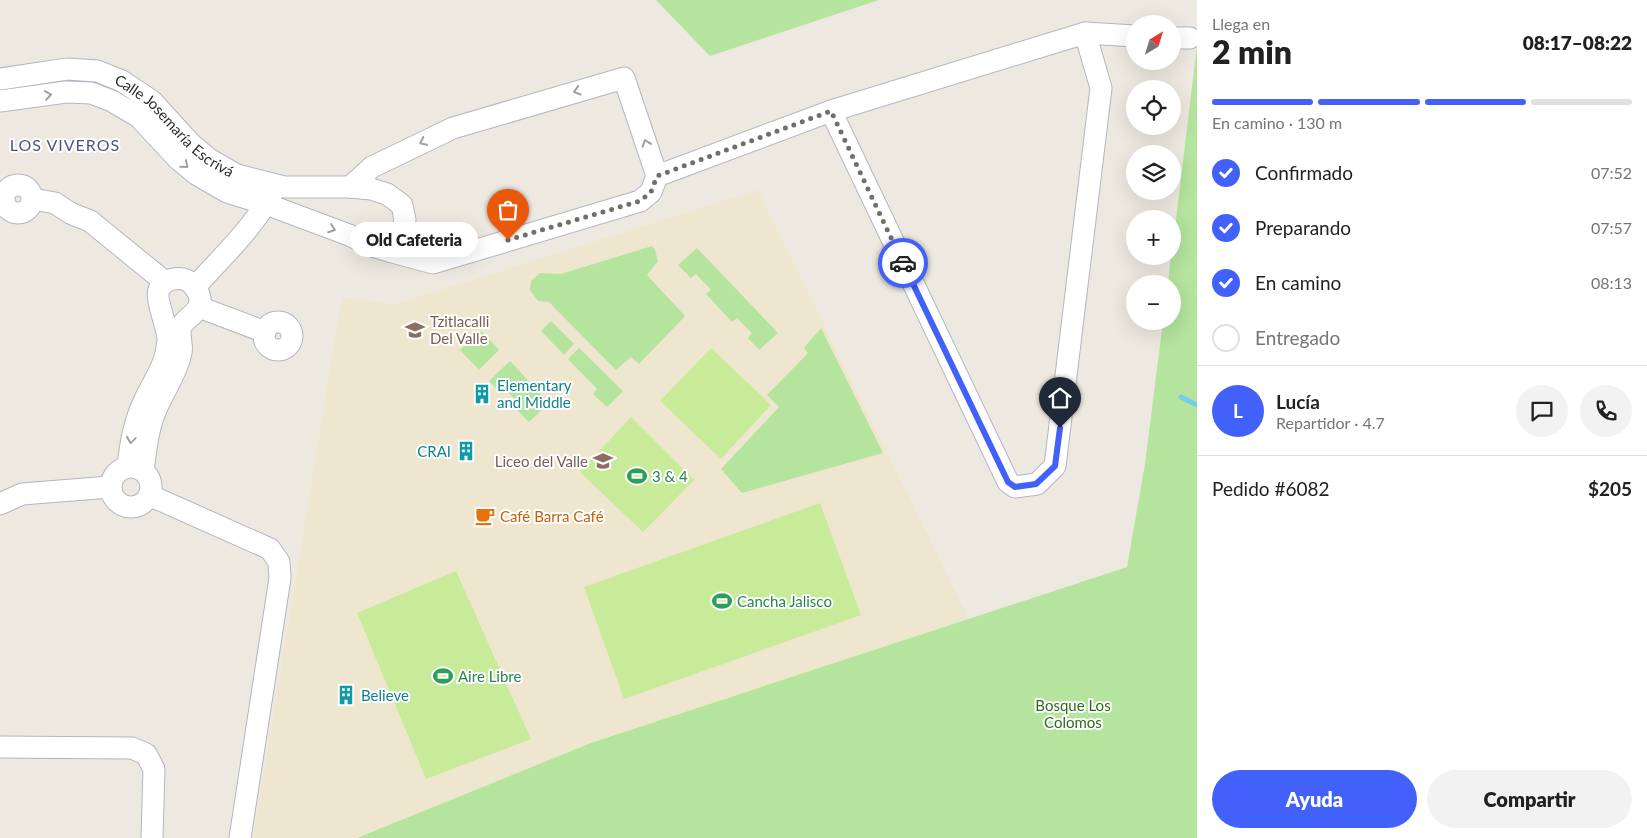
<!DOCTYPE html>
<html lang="es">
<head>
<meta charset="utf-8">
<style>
  body { margin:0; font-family:Lato,sans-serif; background:#f2f2f2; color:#202124; height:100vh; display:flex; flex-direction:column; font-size:19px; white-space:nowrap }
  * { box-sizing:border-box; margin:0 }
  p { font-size:16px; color:#757577 }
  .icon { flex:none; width:28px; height:28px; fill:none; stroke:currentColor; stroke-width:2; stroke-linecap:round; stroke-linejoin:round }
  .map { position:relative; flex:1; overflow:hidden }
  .drawer { display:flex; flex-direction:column; background:#fff; width:450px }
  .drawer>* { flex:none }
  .needle { width:32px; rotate:38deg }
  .controls { position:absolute; left:1126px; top:15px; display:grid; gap:10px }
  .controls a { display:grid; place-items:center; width:55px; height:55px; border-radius:50%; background:#fff; box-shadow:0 5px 20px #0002; font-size:25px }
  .pin { position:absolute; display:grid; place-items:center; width:42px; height:42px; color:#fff; margin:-51px -21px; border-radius:50% 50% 50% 0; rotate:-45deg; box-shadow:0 0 5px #0007 }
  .pin .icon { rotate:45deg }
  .courier { position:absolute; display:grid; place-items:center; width:50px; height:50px; margin:-25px; border:4px solid #4260fa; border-radius:50%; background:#fff; color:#222; box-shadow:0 1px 6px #0007 }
  .bubble { position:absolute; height:35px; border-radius:18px; background:#fff; box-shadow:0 5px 20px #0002; font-size:16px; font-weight:800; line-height:35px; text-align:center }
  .headline em { font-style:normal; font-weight:800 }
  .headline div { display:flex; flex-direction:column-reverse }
  .headline { display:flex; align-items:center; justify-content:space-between; height:85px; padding:0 15px }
  h1 { font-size:32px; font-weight:800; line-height:38px }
  .bar { display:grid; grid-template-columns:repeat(4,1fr); gap:8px 5px; align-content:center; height:60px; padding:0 15px }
  .bar i { height:6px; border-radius:4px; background:#e0e0e0 }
  .bar .current { background:#4260fa }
  .bar p { grid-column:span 4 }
  .line { display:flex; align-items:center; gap:12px; padding:0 15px; border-top:1px solid #e0e0e0 }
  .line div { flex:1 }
  .round { display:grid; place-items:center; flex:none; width:52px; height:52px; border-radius:26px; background:#f2f2f2 }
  ol { padding:0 15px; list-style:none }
  li { display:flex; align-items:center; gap:15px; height:55px }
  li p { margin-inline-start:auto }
  li .icon { padding:5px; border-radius:50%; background:#4260fa; color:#fff; stroke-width:4 }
  li:last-child { color:#757577 }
  li i { width:28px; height:28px; border:2px solid #e0e0e0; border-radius:50% }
  .cta { display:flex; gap:10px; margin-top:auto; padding:10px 15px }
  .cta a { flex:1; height:58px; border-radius:30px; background:#4260fa; color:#fff; font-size:20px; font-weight:800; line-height:58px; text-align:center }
  .cta a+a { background:#f2f2f2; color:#202124 }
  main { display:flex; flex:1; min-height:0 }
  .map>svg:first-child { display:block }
  .education { fill:#efe6d0 }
  .green { fill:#b4e49d }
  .pitch { fill:#c7eb99 }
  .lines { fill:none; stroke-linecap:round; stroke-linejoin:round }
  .stream { stroke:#74ccef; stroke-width:5 }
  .minor-casing { stroke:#b3b6c0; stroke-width:23 }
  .minor { stroke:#fff; stroke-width:21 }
  .oneway { stroke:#a0a0a0 }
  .done { stroke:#716f6c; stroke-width:5; stroke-dasharray:0 9 }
  .route { stroke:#4260fa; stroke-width:6 }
  .labels { text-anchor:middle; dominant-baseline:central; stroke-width:4; stroke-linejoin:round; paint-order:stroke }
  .street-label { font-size:15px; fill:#2d2d2d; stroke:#fff }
  .education-label { font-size:15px; fill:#785e54; stroke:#fff; text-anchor:start }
  .culture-label { font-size:15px; fill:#0d838f; stroke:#fff; text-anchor:start }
  .leisure-label { font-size:15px; fill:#27864d; stroke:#fff; text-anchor:start }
  .food-label { font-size:15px; fill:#c56008; stroke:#fff; text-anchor:start }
  .park-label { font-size:15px; fill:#2a6c1b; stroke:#fff }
  .neighbourhood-label { font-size:16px; letter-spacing:1px; fill:#4d557f; stroke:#fff }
</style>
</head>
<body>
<main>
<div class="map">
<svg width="1197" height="838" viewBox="0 0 1197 838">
  <rect width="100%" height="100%" fill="#eee9e0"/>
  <path class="education" d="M758,190l211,429 -602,219h-114l89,-540 54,6z"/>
  <g class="green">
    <path d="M656,0h223l-169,56z"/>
    <path d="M1197,46v792h-840l234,-95 536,-176 18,-103 18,-143h9v-37h-4l3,-28h1l1,-12z"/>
    <path d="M652,246l3,4 3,11 -11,14 38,41 -46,48 -8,-7 -15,13 -67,-68 -11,-1 -8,-11 1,-9 9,-8 21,1z"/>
    <path d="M697,248l81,85 -19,17 -11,-12 4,-5 -15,-15 -5,4 -26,-28 5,-4 -15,-16 -5,4 -13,-13z"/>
    <path d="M551,321l23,23 -10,11 -23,-24z"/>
    <path d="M821,328l62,125 -141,40 -21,-24 58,-62 -12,-12 41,-42 -4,-5z"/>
    <path d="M481,331l18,19 -20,20 -19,-20z"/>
    <path d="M579,348l44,43 -16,16 -14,-13 4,-5 -29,-30z"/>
    <path d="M510,361l39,42 -20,19 -14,-14 4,-4 -13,-14 -4,4 -13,-13z"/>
  </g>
  <g class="pitch">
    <path d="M711,348l60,57 -50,54 -61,-58z"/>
    <path d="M631,417l63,63 -51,52 -63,-60z"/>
    <path d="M820,503l41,112 -237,84 -40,-112z"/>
    <path d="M456,571l75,168 -105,40 -69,-166z"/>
  </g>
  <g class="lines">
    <path class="stream" d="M1181,397l16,8"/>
    <defs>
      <g id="minor">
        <path d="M1172,38h18"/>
        <path id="s1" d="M0,79l67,-10 30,2 25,10 30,20 38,42 19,16 28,16 47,12h66l21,2 16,5 15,11 3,15 -4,15 -12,16 -17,-5 -23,-11 -83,-31 -39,-12 -31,-18 -18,-15 -39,-42 -27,-16 -21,-8 -25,-1 -66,9"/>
        <path d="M831,111l177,371 7,5 22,-3 18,-18 46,-378 -16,-55"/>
        <path d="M657,176l174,-65 254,-78 50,3"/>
        <circle cx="18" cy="199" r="14"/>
        <path d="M350,187l22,-20 81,-39 171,-50 33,98 -6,16 -11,9 -207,62 -44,-12"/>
        <path d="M33,199l22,4 15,10 20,8 75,61"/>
        <path d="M195,287c26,-29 57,-58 76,-92"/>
        <path d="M199,307l66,25"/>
        <circle cx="278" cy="336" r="14"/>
        <path d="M128,466c3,-26 6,-44 18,-69 7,-15 17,-28 20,-44 1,-5 2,-11 2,-15 -1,-12 -13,-40 -9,-48 5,-12 23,-15 32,-7 6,6 10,12 9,20 -2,11 -15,15 -19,24 -3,8 2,18 0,26 -4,19 -15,35 -23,52 -10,21 -12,43 -15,66"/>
        <circle cx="131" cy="487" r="20"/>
        <path d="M149,495l121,54 9,13 1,16 -40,260"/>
        <path d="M0,504l22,-10 88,-7"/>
        <path d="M0,747l132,1 14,6 8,15 -2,69"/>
      </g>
    </defs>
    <use href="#minor" class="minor-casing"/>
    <use href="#minor" class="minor"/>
  </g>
  <defs><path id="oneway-chevron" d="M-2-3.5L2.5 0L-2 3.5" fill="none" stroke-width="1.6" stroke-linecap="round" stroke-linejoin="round" transform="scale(1.25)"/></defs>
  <g class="oneway">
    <use href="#oneway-chevron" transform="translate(577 91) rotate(164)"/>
    <use href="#oneway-chevron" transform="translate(48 95) rotate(-8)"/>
    <use href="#oneway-chevron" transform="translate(423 142) rotate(154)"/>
    <use href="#oneway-chevron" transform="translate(646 143) rotate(-109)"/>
    <use href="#oneway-chevron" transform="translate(185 165) rotate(40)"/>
    <use href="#oneway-chevron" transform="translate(332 229) rotate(20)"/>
    <use href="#oneway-chevron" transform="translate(131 440) rotate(98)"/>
  </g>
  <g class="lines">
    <path class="done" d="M508,240l132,-39 11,-9 6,-16 174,-65 72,152"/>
    <path class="route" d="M903,263l105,219 7,5 21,-3 19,-18 5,-38"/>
  </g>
  <defs>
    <symbol id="school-bare" viewBox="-9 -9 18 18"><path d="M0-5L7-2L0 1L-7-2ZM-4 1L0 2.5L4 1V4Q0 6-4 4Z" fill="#8d6e63" stroke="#fff" stroke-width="2.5" paint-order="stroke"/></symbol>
    <symbol id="building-bare" viewBox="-9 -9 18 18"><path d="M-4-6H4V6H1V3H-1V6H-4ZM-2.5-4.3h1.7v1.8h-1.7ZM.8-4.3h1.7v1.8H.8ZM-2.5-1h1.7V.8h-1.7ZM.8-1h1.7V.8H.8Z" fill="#0f9aa8" stroke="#fff" stroke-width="2.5" paint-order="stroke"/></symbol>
    <symbol id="stadium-bare" viewBox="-9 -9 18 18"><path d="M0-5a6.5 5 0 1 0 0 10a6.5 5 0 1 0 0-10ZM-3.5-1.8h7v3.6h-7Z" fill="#2e9e5b" stroke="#fff" stroke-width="2.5" paint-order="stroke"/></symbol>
    <symbol id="cafe-bare" viewBox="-9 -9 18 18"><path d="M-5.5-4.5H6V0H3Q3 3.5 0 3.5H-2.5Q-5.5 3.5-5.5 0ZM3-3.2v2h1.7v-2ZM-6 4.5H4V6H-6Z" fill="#e8710a" stroke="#fff" stroke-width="2.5" paint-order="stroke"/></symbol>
  </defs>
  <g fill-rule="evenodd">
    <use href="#school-bare" x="401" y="316" width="28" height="28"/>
    <use href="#building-bare" x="468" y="380" width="28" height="28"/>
    <use href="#building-bare" x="452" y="437" width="28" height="28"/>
    <use href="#school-bare" x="589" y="447" width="28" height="28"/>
    <use href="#stadium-bare" x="623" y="462" width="28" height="28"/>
    <use href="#cafe-bare" x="471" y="502" width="28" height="28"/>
    <use href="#stadium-bare" x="708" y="587" width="28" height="28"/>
    <use href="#stadium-bare" x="429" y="662" width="28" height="28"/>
    <use href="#building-bare" x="332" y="681" width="28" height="28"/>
  </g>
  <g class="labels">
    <g class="street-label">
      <text stroke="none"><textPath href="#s1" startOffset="194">Calle Josemaría Escrivá</textPath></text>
    </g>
    <g class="education-label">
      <text x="430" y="321">Tzitlacalli<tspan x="430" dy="17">Del Valle</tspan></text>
      <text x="588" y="461" text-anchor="end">Liceo del Valle</text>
    </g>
    <g class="culture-label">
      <text x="497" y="385">Elementary<tspan x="497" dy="17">and Middle</tspan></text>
      <text x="451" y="451" text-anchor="end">CRAI</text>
      <text x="361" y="695">Believe</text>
    </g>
    <g class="leisure-label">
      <text x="652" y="476">3 &amp; 4</text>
      <text x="737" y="601">Cancha Jalisco</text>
      <text x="458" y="676">Aire Libre</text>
    </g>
    <g class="food-label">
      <text x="500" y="516">Café Barra Café</text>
    </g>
    <g class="park-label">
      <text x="1073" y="705">Bosque Los<tspan x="1073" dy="17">Colomos</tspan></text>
    </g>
    <g class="neighbourhood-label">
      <text x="65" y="144">LOS VIVEROS</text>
    </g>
  </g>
</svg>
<div class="controls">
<a><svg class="needle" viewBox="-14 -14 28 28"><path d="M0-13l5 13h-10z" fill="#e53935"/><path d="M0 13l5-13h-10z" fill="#757577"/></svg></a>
<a><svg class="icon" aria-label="locate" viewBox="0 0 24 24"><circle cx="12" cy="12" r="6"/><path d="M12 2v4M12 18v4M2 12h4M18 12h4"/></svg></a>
<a><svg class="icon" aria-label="layers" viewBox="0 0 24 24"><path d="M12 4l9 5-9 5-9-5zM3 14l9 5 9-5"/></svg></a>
<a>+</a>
<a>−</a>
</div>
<div class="pin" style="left:508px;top:240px;background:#ea580c"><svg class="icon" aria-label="bag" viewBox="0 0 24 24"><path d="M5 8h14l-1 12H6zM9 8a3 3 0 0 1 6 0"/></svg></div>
<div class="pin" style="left:1060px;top:428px;background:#1f2937"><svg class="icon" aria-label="home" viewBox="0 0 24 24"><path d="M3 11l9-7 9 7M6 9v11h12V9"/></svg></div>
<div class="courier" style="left:903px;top:263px"><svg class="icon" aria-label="car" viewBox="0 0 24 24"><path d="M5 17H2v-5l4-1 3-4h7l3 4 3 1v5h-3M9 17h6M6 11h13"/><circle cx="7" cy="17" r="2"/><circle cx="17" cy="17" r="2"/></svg></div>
<div class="bubble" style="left:350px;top:222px;width:128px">Old Cafeteria</div>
</div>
<section class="drawer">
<div class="headline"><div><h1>2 min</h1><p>Llega en</p></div><em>08:17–08:22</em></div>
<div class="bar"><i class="current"></i><i class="current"></i><i class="current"></i><i></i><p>En camino · 130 m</p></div>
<ol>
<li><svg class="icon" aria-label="check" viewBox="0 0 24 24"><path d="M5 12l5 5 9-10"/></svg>Confirmado<p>07:52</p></li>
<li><svg class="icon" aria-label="check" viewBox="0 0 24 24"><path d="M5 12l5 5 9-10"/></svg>Preparando<p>07:57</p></li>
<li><svg class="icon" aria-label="check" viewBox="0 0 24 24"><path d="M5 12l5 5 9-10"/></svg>En camino<p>08:13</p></li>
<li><i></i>Entregado</li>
</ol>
<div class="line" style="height:90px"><b class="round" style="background:#4260fa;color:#fff">L</b><div><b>Lucía</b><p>Repartidor · 4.7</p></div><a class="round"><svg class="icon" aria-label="chat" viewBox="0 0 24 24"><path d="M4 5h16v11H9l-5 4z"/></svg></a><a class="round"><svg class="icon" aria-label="phone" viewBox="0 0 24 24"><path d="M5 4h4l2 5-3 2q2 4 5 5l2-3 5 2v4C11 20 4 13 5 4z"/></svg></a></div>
<div class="line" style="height:65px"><div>Pedido #6082</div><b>$205</b></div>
<div class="cta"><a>Ayuda</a><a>Compartir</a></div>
</section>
</main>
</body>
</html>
